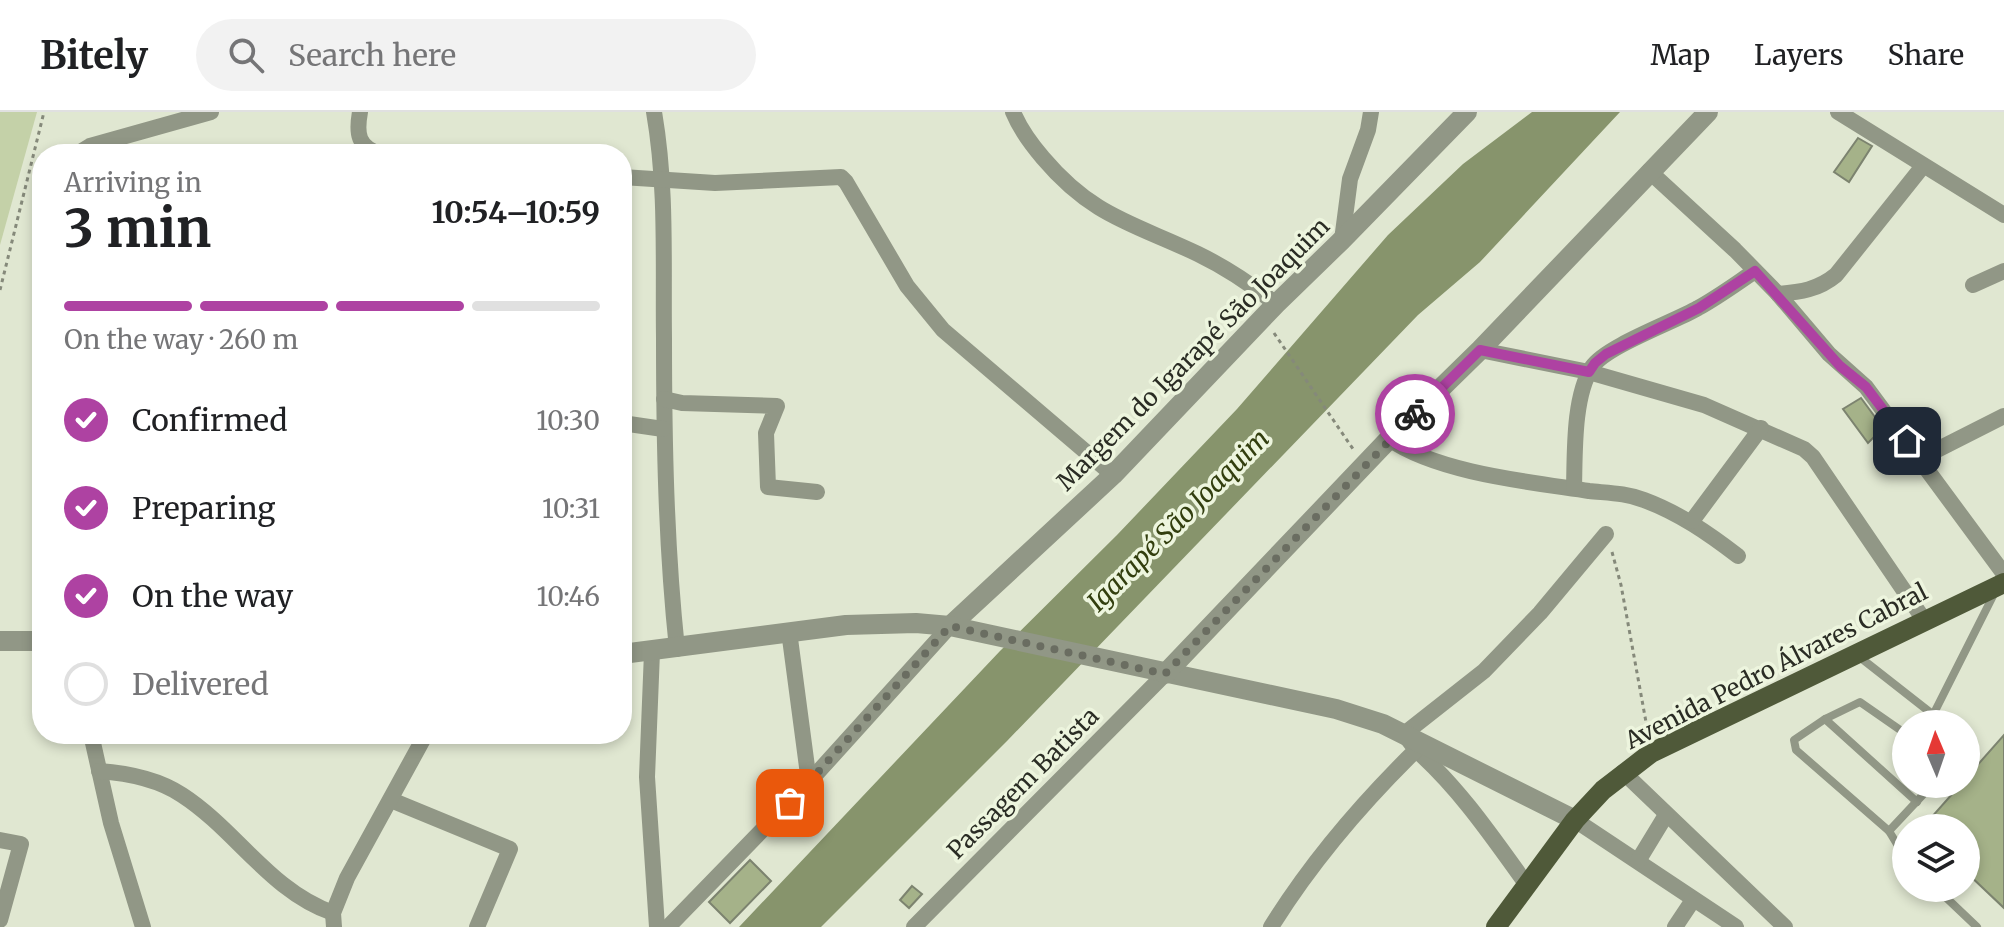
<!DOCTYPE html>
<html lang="en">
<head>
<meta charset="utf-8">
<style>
  body { margin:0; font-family:Merriweather,serif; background:#f2f2f2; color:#202124; height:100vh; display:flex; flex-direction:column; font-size:30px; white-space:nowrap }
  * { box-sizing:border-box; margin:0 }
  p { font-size:26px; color:#757577 }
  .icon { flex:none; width:44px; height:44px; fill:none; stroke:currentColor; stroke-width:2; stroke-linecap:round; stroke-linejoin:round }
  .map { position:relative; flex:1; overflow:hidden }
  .side { position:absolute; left:32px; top:32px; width:600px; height:600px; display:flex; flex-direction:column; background:#fff; border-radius:32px; box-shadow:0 4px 12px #0003 }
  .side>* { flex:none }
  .needle { width:52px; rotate:358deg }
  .tools { position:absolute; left:1892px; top:598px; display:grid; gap:16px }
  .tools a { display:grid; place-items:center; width:88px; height:88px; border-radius:50%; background:#fff; box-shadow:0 4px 12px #0003; font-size:40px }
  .pin { position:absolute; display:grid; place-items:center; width:68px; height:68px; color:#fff; margin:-34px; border-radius:16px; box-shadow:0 4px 12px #0006 }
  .courier { position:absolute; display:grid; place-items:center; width:80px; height:80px; margin:-40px; border:6px solid #ae42a2; border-radius:50%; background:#fff; color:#222; box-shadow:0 2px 10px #0007 }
  .head em { font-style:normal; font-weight:700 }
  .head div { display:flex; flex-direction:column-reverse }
  .head { display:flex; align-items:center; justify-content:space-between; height:136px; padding:0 32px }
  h1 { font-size:52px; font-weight:700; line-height:60px }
  .bar { display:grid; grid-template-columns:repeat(4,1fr); gap:12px 8px; align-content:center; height:96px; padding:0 32px }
  .bar i { height:10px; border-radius:6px; background:#e0e0e0 }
  .bar .on { background:#ae42a2 }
  .bar p { grid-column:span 4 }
  ol { padding:0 32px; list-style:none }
  li { display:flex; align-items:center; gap:24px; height:88px }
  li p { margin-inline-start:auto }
  li .icon { padding:8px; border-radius:50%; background:#ae42a2; color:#fff; stroke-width:4 }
  li:last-child { color:#757577 }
  li i { width:44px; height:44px; border:4px solid #e0e0e0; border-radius:50% }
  header { display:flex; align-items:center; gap:48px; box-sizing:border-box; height:112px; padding:0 40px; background:#fff; border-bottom:2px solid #e0e0e0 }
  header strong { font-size:38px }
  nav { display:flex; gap:44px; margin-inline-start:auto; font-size:28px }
  .search { width:560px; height:72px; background:#f2f2f2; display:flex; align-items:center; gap:20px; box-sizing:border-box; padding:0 28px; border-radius:44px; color:#757577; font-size:30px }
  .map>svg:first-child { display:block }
  .green { fill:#c4d1a8 }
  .water { fill:#87946c }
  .building { fill:#a5b289; stroke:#7c836f; stroke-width:2 }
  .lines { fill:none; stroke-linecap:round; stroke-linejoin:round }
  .path { stroke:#85897a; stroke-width:3; stroke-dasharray:4 4; stroke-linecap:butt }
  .service { stroke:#919786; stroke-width:8 }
  .minor { stroke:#919786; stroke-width:16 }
  .tertiary { stroke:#919786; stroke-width:20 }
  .primary { stroke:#4f5939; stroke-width:20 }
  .done { stroke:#6a6d61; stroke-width:8; stroke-dasharray:0 14.4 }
  .route { stroke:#ae42a2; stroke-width:10 }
  .labels { text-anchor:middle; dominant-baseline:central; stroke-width:7; stroke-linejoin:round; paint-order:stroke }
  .street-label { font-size:24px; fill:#2a2c24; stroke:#edf5de }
  .water-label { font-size:26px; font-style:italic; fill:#323e0e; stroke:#edf5de }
</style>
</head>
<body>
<header>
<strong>Bitely</strong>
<div class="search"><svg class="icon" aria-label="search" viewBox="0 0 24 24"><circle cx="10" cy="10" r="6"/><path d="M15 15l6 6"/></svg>Search here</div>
<nav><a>Map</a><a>Layers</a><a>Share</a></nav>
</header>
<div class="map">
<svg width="2004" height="815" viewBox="0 0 2004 815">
  <rect width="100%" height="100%" fill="#e0e7d1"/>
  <path class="green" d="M0,0h37l-37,133z"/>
  <path class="water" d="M1532,0h88l-140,150 -62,53 -411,426 -186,186h-82l261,-276 117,-116 120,-126 151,-174 75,-71z"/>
  <g class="building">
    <path d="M1858,26l14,8 -23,36 -15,-10z"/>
    <path d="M1861,286l22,30 -15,15 -25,-34z"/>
    <path d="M2004,623v173l-38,-36v-44h-44l39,-44h5v-6z"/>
    <path d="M750,748l21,21 -41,42 -21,-21z"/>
    <path d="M912,774l10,8 -13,14 -9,-8z"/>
  </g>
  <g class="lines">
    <g class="path">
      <path d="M0,178l44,-178"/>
      <path d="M1274,221l79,116"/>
      <path d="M1612,440l9,33 27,148"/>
    </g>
    <g class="service">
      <path d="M1857,543l88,69"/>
      <path d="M1933,603l61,-121"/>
      <path d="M1825,607l-31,21 2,10 93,81"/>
      <path d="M1906,622l-46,-32 -35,17 92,83"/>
      <path d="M1906,747l-17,-28 44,-47"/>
      <path d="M1936,776l41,39"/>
    </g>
    <g class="minor">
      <path d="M360,0c-4,22 -2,35 20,42"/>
      <path d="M654,0c13,75 9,150 10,226 0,104 2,207 13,311"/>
      <path d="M1013,0c7,17 18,32 30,46 50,59 90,65 155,96 29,14 54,31 78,50"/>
      <path d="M1838,0l166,103"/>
      <path d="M77,42l13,-8 121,-34"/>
      <path d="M1649,59l86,79 43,44 51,60 37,33 138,187"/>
      <path d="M622,65l93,6 126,-6 5,5 61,104 36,44 170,145"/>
      <path d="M1342,128l8,-61 18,-49 3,-18"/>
      <path d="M1973,173l31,-14"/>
      <path d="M1778,182c22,-2 40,-4 58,-19l87,-109"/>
      <path d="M1480,238l109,22 115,33 100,44 9,8 111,163"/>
      <path d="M664,287l18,4 95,3 -11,27 2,54 49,5"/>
      <path d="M622,311l41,6"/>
      <path d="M1389,327c49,34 141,43 200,52 19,2 37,2 55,9 35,13 64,33 94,56"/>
      <path d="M1919,347l85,-43"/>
      <path d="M1574,376c1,-35 -1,-91 18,-121 14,-21 82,-45 106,-59 20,-11 39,-25 57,-37"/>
      <path d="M1692,409l69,-93"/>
      <path d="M789,519l20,151"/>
      <path d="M652,540l-5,125 10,150"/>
      <path d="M91,622l20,89 32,104"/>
      <path d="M1416,638c44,39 77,88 111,135"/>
      <path d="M99,659c28,2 59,8 83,24 54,35 88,96 151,118"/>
      <path d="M1623,660l162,155"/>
      <path d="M391,688l119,49 -33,78"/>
      <path d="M1575,708l161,107"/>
      <path d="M0,728l21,4 -21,76"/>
      <path d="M1638,749l28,-46"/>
      <path d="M334,815l-1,-14 14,-35 79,-144"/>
      <path d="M668,815l141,-145 141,-156"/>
      <path d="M914,815l251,-253"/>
      <path d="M1271,815c41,-66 90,-123 145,-177l-12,-16 80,-63 56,-58 66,-79"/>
      <path d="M1675,815l18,-27"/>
    </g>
    <g class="tertiary">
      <path d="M950,514l163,-151 163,-171 66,-64 125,-128"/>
      <path d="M0,529h42"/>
      <path d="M622,542l224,-29 70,-2 34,3 386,83 47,15 192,96"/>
      <path d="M1165,562l224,-235 91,-89 228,-238"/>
    </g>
    <path class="primary" d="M1496,815l79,-107 28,-30 48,-37 353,-170"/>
  </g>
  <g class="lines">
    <path class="done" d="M790,691l160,-177 215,48 250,-260"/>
    <path class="route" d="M1415,302l65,-64 109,22 6,-9 11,-9 93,-46 56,-37 85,95 26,21 41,54"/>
  </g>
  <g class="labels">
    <g class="street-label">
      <text transform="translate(1193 242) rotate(-45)">Margem do Igarapé São Joaquim</text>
      <text transform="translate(1776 554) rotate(-27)">Avenida Pedro Álvares Cabral</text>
      <text transform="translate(1023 671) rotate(-45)">Passagem Batista</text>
    </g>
    <g class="water-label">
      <text transform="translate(1178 408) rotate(-45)">Igarapé São Joaquim</text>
    </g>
  </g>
</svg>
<div class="tools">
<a><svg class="needle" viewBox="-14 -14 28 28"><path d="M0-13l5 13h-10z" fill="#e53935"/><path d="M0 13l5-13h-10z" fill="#757577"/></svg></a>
<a><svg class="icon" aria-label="layers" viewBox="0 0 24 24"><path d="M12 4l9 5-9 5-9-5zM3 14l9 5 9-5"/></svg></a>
</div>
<div class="pin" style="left:790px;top:691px;background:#ea580c"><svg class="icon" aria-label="bag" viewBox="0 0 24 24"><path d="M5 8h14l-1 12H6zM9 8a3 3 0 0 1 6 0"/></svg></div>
<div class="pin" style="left:1907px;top:329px;background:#1f2937"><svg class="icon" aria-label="home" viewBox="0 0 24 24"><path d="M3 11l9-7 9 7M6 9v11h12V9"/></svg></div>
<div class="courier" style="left:1415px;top:302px"><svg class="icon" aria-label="bike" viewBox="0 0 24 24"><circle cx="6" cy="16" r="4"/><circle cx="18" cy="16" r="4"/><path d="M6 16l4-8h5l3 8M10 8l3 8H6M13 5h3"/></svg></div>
<section class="side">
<div class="head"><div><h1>3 min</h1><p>Arriving in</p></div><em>10:54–10:59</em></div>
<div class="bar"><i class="on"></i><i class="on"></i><i class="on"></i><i></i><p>On the way · 260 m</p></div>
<ol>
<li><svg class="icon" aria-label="check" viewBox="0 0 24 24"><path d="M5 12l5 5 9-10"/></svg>Confirmed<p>10:30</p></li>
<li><svg class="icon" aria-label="check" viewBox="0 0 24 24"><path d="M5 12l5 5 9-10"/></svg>Preparing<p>10:31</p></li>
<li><svg class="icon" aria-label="check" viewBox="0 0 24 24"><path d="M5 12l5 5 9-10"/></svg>On the way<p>10:46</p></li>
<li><i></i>Delivered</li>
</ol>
</section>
</div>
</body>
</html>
